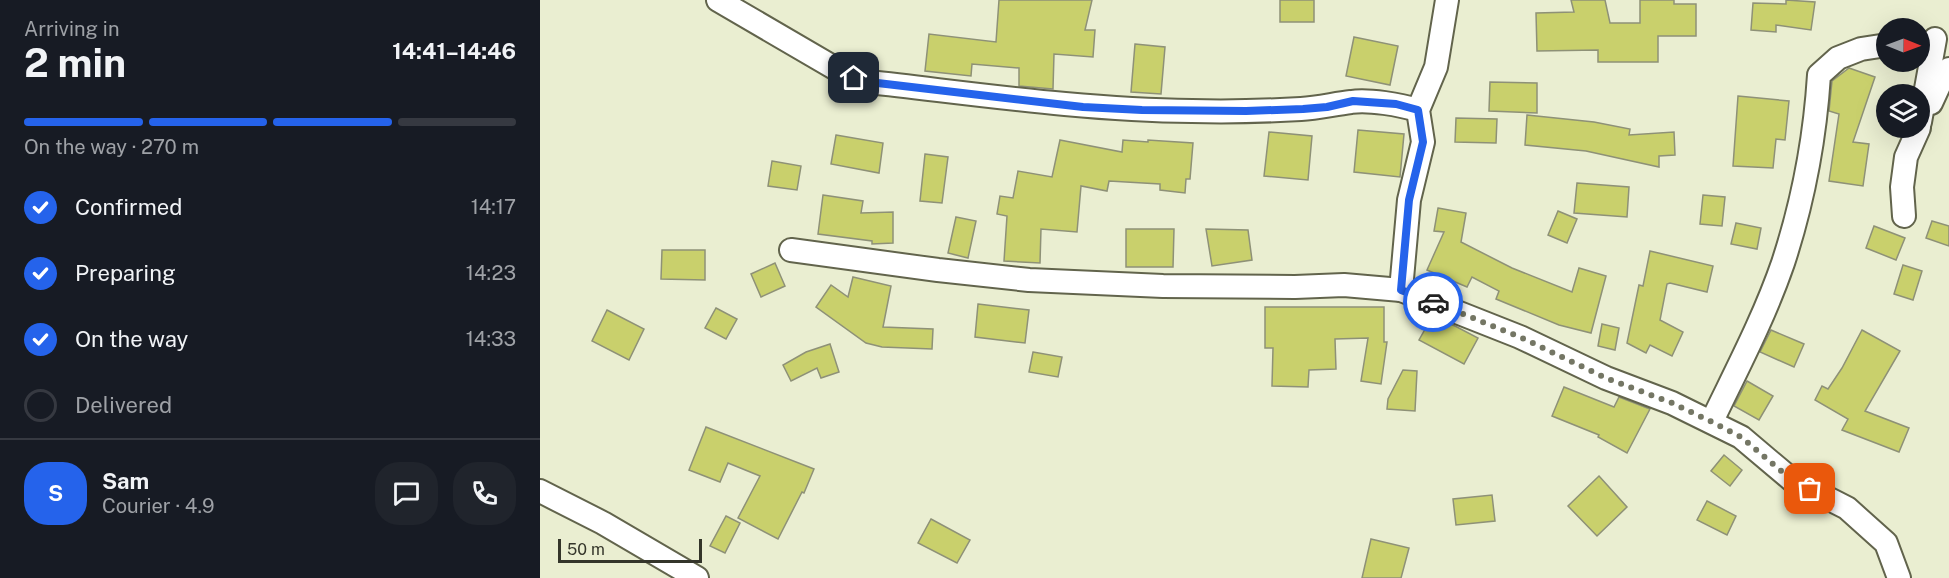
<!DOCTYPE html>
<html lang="en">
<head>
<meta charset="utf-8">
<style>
  body { margin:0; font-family:"Public Sans",sans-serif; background:#20242c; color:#f1f3f6; height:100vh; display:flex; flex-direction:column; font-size:22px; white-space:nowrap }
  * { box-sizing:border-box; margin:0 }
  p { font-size:20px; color:#9ea1a6 }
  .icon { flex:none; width:33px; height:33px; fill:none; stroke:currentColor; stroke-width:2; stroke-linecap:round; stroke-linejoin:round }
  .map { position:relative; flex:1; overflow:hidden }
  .details { display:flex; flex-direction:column; background:#171b24; width:540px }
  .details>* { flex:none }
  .needle { width:39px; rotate:91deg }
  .buttons { position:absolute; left:1336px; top:18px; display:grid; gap:12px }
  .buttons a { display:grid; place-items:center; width:54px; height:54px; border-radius:50%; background:#171b24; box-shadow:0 6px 24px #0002; font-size:30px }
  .scale { position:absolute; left:18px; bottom:15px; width:144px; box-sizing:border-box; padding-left:6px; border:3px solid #34352a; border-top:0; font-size:16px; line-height:21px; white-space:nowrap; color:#34352a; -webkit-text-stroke:4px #eaeed1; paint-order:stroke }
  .pin { position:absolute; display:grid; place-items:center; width:51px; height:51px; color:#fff; margin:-26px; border-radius:12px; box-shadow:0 3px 9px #0006 }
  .courier { position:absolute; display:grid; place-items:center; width:60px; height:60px; margin:-30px; border:4px solid #2563eb; border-radius:50%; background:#fff; color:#222; box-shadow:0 2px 8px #0007 }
  .overview em { font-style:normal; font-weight:700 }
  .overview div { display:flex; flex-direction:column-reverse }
  .overview { display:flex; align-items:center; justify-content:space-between; height:102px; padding:0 24px }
  h1 { font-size:39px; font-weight:700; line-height:45px }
  .bar { display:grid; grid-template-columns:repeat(4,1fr); gap:9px 6px; align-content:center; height:72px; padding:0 24px }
  .bar i { height:8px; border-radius:4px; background:#363941 }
  .bar .on { background:#2563eb }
  .bar p { grid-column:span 4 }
  .line { display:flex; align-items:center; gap:15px; padding:0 24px; border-top:2px solid #363941 }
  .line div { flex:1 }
  .round { display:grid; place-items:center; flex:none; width:63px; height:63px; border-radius:24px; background:#20242c }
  ol { padding:0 24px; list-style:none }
  li { display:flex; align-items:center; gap:18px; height:66px }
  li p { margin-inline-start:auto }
  li .icon { padding:6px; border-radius:50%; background:#2563eb; color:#fff; stroke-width:4 }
  li:last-child { color:#9ea1a6 }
  li i { width:33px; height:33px; border:3px solid #363941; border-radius:50% }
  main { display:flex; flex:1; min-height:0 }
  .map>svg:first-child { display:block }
  .building { fill:#c9d06c; stroke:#8e9177; stroke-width:1.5 }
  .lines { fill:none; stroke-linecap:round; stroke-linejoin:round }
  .minor-casing { stroke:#62644c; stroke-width:26 }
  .minor { stroke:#fff; stroke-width:22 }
  .done { stroke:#747664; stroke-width:6; stroke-dasharray:0 10.8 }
  .route { stroke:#2563eb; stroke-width:8 }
</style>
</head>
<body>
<main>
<section class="details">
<div class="overview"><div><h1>2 min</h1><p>Arriving in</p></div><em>14:41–14:46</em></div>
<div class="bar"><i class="on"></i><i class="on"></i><i class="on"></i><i></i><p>On the way · 270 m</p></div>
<ol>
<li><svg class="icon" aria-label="check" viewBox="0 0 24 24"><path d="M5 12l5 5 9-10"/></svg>Confirmed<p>14:17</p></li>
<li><svg class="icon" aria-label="check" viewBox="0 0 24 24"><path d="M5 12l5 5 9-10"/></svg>Preparing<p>14:23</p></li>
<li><svg class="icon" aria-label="check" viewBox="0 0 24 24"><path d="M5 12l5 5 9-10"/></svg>On the way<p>14:33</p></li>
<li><i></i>Delivered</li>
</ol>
<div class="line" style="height:108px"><b class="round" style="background:#2563eb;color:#fff">S</b><div><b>Sam</b><p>Courier · 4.9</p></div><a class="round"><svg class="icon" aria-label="chat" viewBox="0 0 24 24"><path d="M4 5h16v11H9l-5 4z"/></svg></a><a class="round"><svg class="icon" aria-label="phone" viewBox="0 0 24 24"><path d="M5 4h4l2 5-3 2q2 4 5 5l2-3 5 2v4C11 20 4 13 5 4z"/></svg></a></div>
</section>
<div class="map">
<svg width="1409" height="578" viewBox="0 0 1409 578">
  <rect width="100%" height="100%" fill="#eaeed1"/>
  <g class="building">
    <path d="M459,0h93l-7,30h10l-2,27 -39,-3 -1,35 -34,-3v-18l-47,-4 -1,12 -46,-5 4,-37 67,8z"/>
    <rect x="740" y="0" width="34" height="22"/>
    <path d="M1031,0h34l5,23h30v-23h34v4h22v32h-38v26h-60v-12l-61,1 -1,-38 38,-1z"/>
    <path d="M1246,0l29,2 -4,28 -35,-5v7l-25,-2 2,-27 33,1z"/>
    <path d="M814,37l44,9 -8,39 -44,-9z"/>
    <path d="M595,44l30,3 -4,47 -30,-2z"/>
    <path d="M1309,68l26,9 -22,65 16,2 -6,42 -34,-5 10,-67 -10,-3 3,-30z"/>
    <path d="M950,82l47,1v30l-48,-2z"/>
    <path d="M1198,96l51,5 -4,39 -9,-1 -3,29 -40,-2z"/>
    <path d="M987,115l67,7 36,7 -1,6 45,-3 1,23 -16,1v11l-73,-16 -61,-6z"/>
    <path d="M916,118l41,1 -1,24 -41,-1z"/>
    <path d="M818,130l46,4 -4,43 -46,-5z"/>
    <path d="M729,132l43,4 -4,44 -44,-4z"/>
    <path d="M296,135l47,8 -4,30 -48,-9z"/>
    <path d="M520,140l62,12 1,-12 25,2v-2l45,3 -3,36h-4l-1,14 -25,-3v-6l-51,-3 -2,10 -26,-5 -4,46 -36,-3 -1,34 -36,-2 3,-45 -10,-2 3,-18 13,2 5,-27 34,6z"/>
    <path d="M385,154l23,3 -6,46 -22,-2z"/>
    <path d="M232,161l29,5 -4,24 -29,-4z"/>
    <path d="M1037,183l52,4 -2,30 -53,-4z"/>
    <path d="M283,195l40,6 -2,12 32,-1v31l-21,1v-3l-54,-7z"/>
    <path d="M1163,195l22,2 -3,29 -22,-2z"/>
    <path d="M898,208l28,5 -5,29 51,26 60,24 7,-24 27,8 -15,57 -32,-8 -63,-26 3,-8 -27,-14 -5,10 -40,-17 17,-38 -10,-1z"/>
    <path d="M1018,211l19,8 -10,24 -19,-8z"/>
    <path d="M416,217l20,4 -8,37 -20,-5z"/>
    <path d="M1392,221l17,5v20l-23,-8z"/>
    <path d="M1196,223l25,5 -4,21 -26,-5z"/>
    <path d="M1334,226l31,12 -9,22 -30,-12z"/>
    <path d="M586,229h48l-1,38h-47z"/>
    <path d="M666,229l42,1 4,30 -40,6z"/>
    <path d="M122,250h43v30l-44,-1z"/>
    <path d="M1110,251l63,15 -6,26 -37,-9 -3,1 -7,36 23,12 -11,24 -22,-11 -4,8 -19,-10 12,-58 4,1z"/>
    <path d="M235,263l10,23 -24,11 -10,-23z"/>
    <path d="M1363,265l19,6 -9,29 -19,-6z"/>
    <path d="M313,277l38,9 -8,41 50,2 -1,20 -50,-2 -16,-4 -50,-36 15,-22 17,12z"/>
    <path d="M438,304l51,6 -4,33 -50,-6z"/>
    <path d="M725,307h119v35h3l-6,42 -20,-3 7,-43 -33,1 1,30 -27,1 -1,17 -36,-1 1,-38h-8z"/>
    <path d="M176,308l21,11 -11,20 -21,-11z"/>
    <path d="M67,310l37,19 -15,31 -37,-19z"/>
    <path d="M892,317l23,9 23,12 -14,26 -45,-24z"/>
    <path d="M1062,324l17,4 -4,22 -17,-4z"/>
    <path d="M1231,330l33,14 -10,23 -34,-15z"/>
    <path d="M1322,330l38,21 -35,60 44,17 -10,24 -57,-22 6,-11 -33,-19 7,-14 6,3 14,-21z"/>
    <path d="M290,344l9,28 -18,6 -4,-10 -26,13 -8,-16 23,-13z"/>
    <path d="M493,352l29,5 -4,20 -29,-5z"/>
    <path d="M863,370l14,1 -2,40 -28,-2 1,-10z"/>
    <path d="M1207,381l26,15 -14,24 -25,-14z"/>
    <path d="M1024,387l50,20 5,-10 31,12 -23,44 -29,-16 1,-2 -47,-19z"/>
    <path d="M166,427l108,42 -10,24 -2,-1 -24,47 -40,-21 22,-42 -32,-13 -8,19 -31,-12z"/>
    <path d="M1184,455l18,15 -12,16 -19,-15z"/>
    <path d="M1059,476l28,31 -30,29 -29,-30z"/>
    <path d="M952,495l3,26 -39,4 -3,-26z"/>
    <path d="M1167,501l29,15 -9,19 -30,-15z"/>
    <path d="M186,516l14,7 -15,30 -15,-7z"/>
    <path d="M391,519l39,21 -13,23 -39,-20z"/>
    <path d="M831,539l38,9 -8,30h-39z"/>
  </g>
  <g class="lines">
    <defs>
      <g id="minor">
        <path d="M178,0l120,70 16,8 15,4c108,12 215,28 323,29 36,1 73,0 109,-2 17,-1 33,-5 50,-7 17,-3 50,3 67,8"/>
        <path d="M1391,103l11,-24 7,-10"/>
        <path d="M1380,122l15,-83"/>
        <path d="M1364,216l-2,-29 4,-30 13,-29"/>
        <path d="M251,250l147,20 91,10 134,6 132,1 49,-2 57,5 119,47 86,41 66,25 69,34 51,43 55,28 39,35 13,35"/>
        <path d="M861,290l8,-90 14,-58 -5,-32 18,-43 11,-67"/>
        <path d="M1172,421c25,-52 52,-103 71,-158 20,-61 32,-125 36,-188l19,-17 23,-9 26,-4"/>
        <path d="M0,491l63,32 94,55"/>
      </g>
    </defs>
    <use href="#minor" class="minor-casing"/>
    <use href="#minor" class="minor"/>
  </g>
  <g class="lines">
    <path class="done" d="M893,302l87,35 86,41 66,25 40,19 29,15 51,43 18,9"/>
    <path class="route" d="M314,78l15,4 214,25 59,3 104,1 57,-2 24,-2 26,-6 43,3 22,6 5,32 -14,58 -8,90 32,12"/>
  </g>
</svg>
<div class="buttons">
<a><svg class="needle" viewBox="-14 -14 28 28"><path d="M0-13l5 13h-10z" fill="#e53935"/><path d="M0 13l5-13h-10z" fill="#9ea1a6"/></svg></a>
<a><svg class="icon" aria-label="layers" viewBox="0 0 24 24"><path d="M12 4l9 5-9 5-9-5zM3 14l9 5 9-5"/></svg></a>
</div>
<div class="scale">50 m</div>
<div class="pin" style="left:1270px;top:489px;background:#ea580c"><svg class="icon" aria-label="bag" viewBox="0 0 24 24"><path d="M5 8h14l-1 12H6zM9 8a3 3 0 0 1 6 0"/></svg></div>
<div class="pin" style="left:314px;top:78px;background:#1f2937"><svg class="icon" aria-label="home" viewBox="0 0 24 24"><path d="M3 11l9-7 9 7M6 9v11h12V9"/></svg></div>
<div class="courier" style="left:893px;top:302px"><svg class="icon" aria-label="car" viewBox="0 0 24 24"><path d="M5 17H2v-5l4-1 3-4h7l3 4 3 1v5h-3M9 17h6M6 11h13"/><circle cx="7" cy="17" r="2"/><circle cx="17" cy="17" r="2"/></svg></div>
</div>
</main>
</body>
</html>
